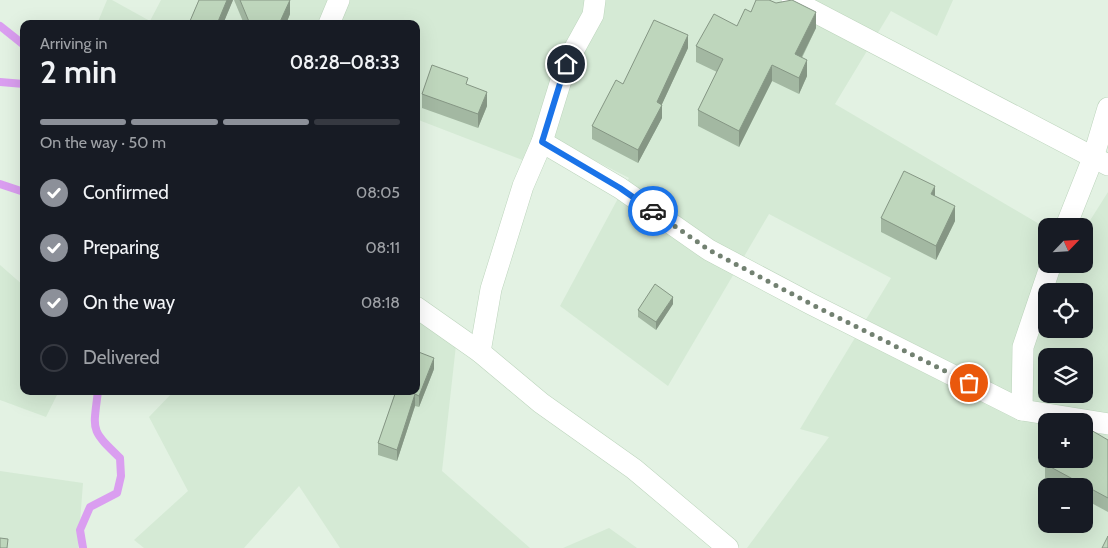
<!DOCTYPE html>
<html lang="en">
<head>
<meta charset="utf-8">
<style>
  body { margin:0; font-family:Cabin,sans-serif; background:#20242c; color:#f1f3f6; height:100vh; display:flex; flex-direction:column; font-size:19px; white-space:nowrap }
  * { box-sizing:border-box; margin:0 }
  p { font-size:16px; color:#9ea1a6 }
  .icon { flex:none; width:28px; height:28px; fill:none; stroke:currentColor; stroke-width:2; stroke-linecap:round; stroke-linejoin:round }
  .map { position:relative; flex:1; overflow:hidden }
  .sheet { position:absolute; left:20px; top:20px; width:400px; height:375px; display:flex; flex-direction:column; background:#171b24; border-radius:10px; box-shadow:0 5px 20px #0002 }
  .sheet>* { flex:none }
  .needle { width:32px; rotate:65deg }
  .fabs { position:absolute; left:1038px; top:218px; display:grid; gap:10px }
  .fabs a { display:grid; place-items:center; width:55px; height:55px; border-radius:10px; background:#171b24; box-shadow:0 5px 20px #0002; font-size:25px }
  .pin { position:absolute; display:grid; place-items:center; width:42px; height:42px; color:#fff; margin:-21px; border:2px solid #fff; border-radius:50%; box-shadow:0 1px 5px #0007 }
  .courier { position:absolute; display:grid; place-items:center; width:50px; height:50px; margin:-25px; border:4px solid #1a73e8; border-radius:50%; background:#fff; color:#222; box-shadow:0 1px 6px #0007 }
  .headline em { font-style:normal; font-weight:600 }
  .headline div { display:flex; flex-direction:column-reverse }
  .headline { display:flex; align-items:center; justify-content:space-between; height:85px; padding:0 20px }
  h1 { font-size:32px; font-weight:600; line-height:38px }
  .bar { display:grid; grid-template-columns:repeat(4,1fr); gap:8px 5px; align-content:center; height:60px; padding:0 20px }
  .bar i { height:6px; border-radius:4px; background:#363941 }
  .bar .on { background:#8c9099 }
  .bar p { grid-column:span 4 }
  ol { padding:0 20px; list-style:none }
  li { display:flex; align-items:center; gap:15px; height:55px }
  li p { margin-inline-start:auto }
  li .icon { padding:5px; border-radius:50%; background:#8c9099; color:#fff; stroke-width:4 }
  li:last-child { color:#9ea1a6 }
  li i { width:28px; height:28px; border:2px solid #363941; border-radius:50% }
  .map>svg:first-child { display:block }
  .residential { fill:#d5ead5; fill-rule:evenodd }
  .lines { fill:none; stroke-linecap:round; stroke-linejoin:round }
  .stream { stroke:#da9ef0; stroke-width:8 }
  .street-casing { stroke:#bdd5bd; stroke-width:22 }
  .street { stroke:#fff; stroke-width:21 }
  .wall { fill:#a3b8a2 }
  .shaded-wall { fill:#859684 }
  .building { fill:#bed6bc; stroke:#859684 }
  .done { stroke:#728171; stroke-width:5; stroke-dasharray:0 9 }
  .route { stroke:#1a73e8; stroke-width:6 }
</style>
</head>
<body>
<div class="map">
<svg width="1108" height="548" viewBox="0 0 1108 548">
  <rect width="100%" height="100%" fill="#e3f2e3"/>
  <g class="residential">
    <path d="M107,0h5l38,21 11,-21h792l-16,36 -46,-25 -56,93 211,124v36h38v-34l24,-38v356h-361l82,-111 -29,-8 91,-151 -122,-64 -101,172 -108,-80 69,-128 -78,-40 -18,26 -117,-45v-95h-319zM1046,291h38v38h-38zM1046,356h38v38h-38zM1046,421h38v38h-38zM1046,486h38v38h-38z"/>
    <path d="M0,265l24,21v105h35l-13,26 -46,-17z"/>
    <path d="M416,300l42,27 -16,144 88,77h-190l-41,-62 -55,62h-100l-10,-8 54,-49 -39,-74 25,-26h242z"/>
    <path d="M0,471l83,12 -5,65h-78z"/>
    <path d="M609,528l28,20h-74z"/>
  </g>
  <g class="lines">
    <g class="stream">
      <path d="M0,26l24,19"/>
      <path d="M0,82l24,2"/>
      <path d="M0,184l24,8"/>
      <path d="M83,548l-3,-18 10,-23 27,-14 4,-17 -1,-18c-30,-29 -27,-26 -22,-67"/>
    </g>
    <defs>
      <g id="street">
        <path d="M792,0l316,165"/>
        <path d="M329,24l10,-24"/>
        <path d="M542,142l78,46 89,62 102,54 211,106 86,14"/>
        <path d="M1066,226l27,-68 15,-50"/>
        <path d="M416,307l64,45 61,51 93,66 94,79"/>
        <path d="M480,352l11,-63 32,-103 19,-44 24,-78 27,-49 2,-15"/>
        <path d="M1022,410l1,-63 28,-83"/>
      </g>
    </defs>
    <use href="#street" class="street-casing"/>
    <use href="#street" class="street"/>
  </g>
  <g class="wall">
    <path d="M199,0h34l-10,24h-33v-3z"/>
    <path d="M234,0h56v14l-4,10h-42z"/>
    <path d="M751,12l65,16 -14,30 5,18 -8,18 -27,-13 -33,66 -41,-21v-16l19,-38 -21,-10v-16l41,-20z"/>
    <path d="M688,48l-26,56v14l-24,45 -46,-24v-13l31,-42z"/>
    <path d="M468,85l19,21 -9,22 -56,-20v-14z"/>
    <path d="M935,196l20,25 -19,39 -55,-28v-14z"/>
    <path d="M673,304l-17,26 -18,-13v-7z"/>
    <path d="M434,369l-15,38 -4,-1 -18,55 -19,-6v-12l16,-46v-6h22z"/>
    <path d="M1108,440v72l-24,-13v-13h-24l-15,-8v-14z"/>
  </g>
  <g class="shaded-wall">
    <path d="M227,0h6l-10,24h-6z"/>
    <path d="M290,0v14l-4,10h-7z"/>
    <path d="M816,12v16l-21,42v-16z"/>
    <path d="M688,35v13l-31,67v-13z"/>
    <path d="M807,60v16l-8,18v-16z"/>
    <path d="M772,65v16l-33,66v-16z"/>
    <path d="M487,92v14l-9,22v-14z"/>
    <path d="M662,105v13l-24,45v-13z"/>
    <path d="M935,186v14l-4,-6z"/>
    <path d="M955,206v15l-19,39v-14z"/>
    <path d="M673,297v7l-17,26v-8z"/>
    <path d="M434,358v11l-15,38v-11z"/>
    <path d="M415,394v12l-18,55v-11z"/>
  </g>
  <g class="building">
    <path d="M199,0h28l-10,24h-20l-7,-3z"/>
    <path d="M240,0h50l-11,24h-29z"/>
    <path d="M756,0h13l7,3 16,-3 24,12 -21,42 12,6 -8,18 -27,-13 -33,66 -41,-21 25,-51 -27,-13 18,-32 23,12 8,-17 6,3z"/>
    <path d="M654,20l34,15 -31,67 5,3 -24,45 -46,-24 24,-46 7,4z"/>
    <path d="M432,65l36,13 -2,6 21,8 -9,22 -56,-20z"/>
    <path d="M904,171l31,15 -4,8 24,12 -19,40 -55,-28z"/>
    <path d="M655,284l18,13 -17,25 -18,-12z"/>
    <path d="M416,351l18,7 -15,38 -4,-2 -18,56 -19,-7 18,-52h20z"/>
    <path d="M1084,426l24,14v58l-63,-34 3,-5h36z"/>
    <path d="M1108,536v12h-6z"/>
    <path d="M0,538l8,1 -1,9h-7z"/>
  </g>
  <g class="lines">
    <path class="done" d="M653,211l56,39 102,54 158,79"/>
    <path class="route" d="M566,64l-24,78 78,46 33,23"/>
  </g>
</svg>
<div class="fabs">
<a><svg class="needle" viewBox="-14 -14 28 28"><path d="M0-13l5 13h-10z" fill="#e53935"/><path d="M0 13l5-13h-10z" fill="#9ea1a6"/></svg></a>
<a><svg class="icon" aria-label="locate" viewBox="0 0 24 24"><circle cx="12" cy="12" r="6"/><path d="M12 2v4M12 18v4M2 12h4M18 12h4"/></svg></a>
<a><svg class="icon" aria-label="layers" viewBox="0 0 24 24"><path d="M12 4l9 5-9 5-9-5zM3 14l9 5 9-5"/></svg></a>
<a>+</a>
<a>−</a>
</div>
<div class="pin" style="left:969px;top:383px;background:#ea580c"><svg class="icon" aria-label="bag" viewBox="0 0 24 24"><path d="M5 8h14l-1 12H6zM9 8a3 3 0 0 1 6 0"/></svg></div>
<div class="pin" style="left:566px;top:64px;background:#1f2937"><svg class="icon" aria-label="home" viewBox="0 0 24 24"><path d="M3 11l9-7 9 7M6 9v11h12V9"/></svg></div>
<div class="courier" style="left:653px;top:211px"><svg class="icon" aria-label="car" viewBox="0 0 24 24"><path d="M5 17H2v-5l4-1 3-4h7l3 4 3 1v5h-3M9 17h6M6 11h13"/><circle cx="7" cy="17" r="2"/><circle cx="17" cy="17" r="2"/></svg></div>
<section class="sheet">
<div class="headline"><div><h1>2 min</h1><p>Arriving in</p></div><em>08:28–08:33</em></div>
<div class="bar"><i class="on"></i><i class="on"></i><i class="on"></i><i></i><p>On the way · 50 m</p></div>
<ol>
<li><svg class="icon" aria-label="check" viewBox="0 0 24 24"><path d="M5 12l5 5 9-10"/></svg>Confirmed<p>08:05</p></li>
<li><svg class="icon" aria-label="check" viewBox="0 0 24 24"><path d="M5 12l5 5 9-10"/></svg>Preparing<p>08:11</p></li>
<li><svg class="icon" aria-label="check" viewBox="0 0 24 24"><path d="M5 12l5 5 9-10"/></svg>On the way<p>08:18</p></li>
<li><i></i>Delivered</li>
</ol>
</section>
</div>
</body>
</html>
